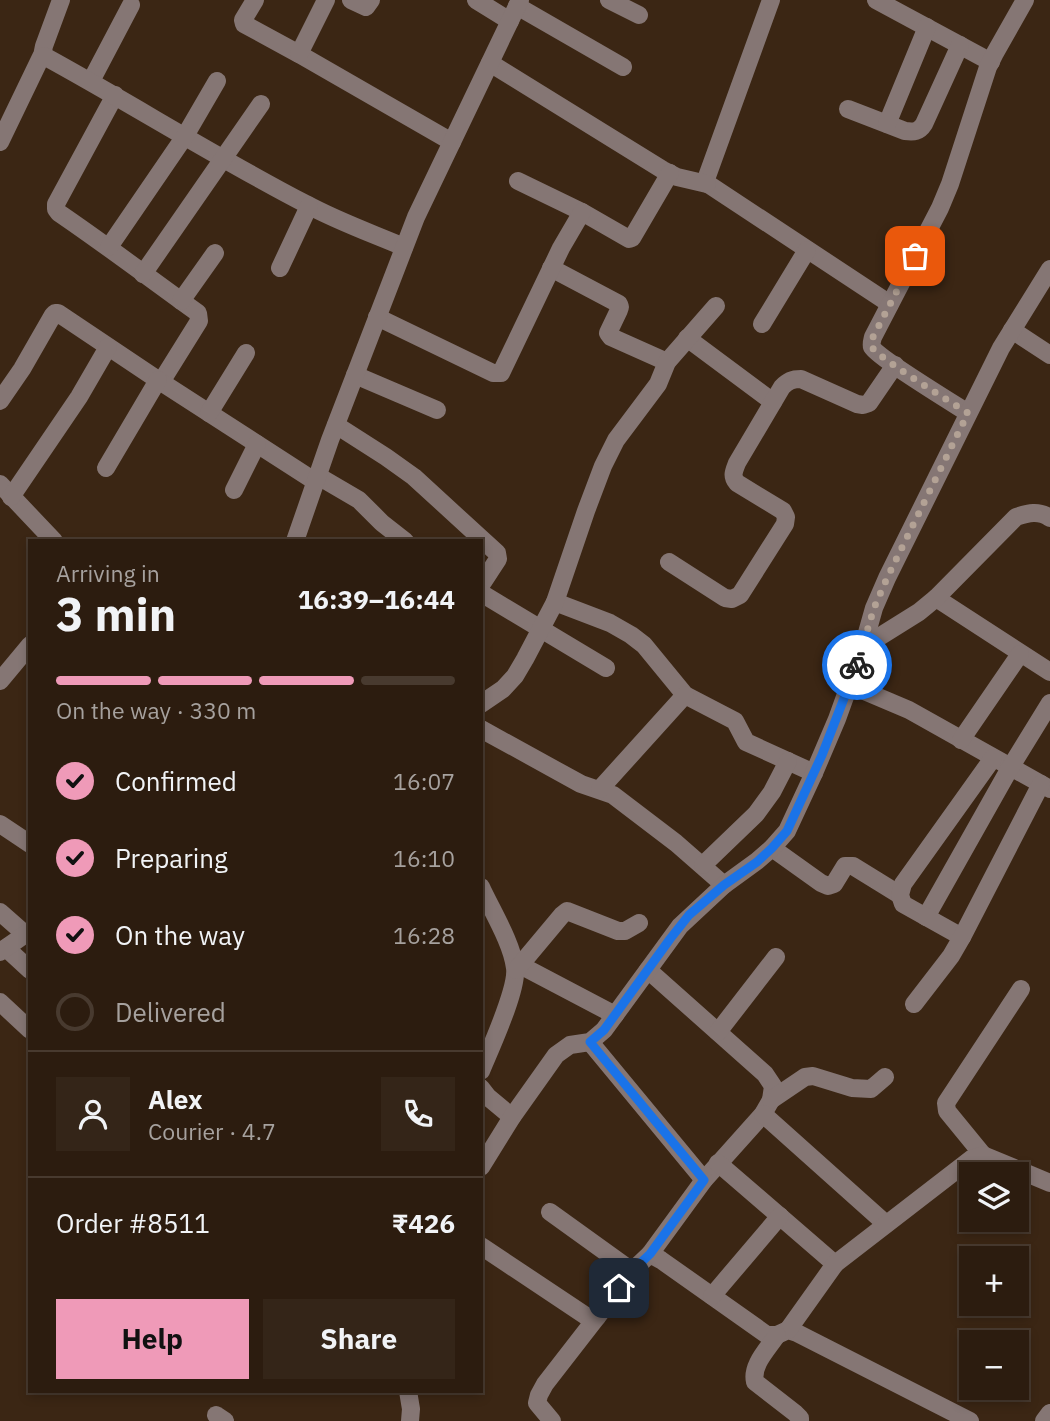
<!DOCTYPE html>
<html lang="en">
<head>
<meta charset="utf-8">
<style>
  body { margin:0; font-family:"IBM Plex Sans",sans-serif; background:#342518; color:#f1f3f6; height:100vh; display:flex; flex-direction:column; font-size:26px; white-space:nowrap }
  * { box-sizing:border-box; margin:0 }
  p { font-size:23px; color:#a6a19e }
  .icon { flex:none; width:38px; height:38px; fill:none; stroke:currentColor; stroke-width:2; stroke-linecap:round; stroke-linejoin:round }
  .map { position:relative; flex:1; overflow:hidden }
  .panel { position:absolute; left:28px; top:539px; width:455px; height:854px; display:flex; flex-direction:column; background:#2c1c0f; border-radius:0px; box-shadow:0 4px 10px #0003,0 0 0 2px #483a2f }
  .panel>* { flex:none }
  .buttons { position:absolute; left:959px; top:1162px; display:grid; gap:14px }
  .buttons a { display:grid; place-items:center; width:70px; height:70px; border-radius:0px; background:#2c1c0f; box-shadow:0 4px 10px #0003,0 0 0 2px #483a2f; font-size:35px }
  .pin { position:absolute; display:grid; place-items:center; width:60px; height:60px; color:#fff; margin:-30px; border-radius:14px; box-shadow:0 4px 10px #0006 }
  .courier { position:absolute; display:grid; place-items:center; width:70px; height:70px; margin:-35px; border:5px solid #1a73e8; border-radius:50%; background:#fff; color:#222; box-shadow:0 2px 9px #0007 }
  .summary em { font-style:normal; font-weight:800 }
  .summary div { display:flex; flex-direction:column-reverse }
  .summary { display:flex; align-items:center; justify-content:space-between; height:119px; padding:0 28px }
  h1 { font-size:46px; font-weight:800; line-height:52px }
  .bar { display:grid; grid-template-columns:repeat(4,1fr); gap:10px 7px; align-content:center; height:84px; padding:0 28px }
  .bar i { height:9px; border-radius:5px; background:#483a2f }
  .bar .on { background:#ef9ab8 }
  .bar p { grid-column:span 4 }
  .line { display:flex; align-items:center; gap:18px; padding:0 28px; border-top:2px solid #483a2f }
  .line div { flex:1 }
  .round { display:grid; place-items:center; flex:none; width:74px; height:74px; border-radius:0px; background:#342518 }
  ol { padding:0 28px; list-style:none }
  li { display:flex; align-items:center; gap:21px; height:77px }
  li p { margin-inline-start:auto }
  li .icon { padding:7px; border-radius:50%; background:#ef9ab8; color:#111; stroke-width:4 }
  li:last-child { color:#a6a19e }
  li i { width:38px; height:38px; border:4px solid #483a2f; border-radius:50% }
  .action { display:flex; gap:14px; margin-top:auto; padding:14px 28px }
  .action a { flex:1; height:80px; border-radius:0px; background:#ef9ab8; color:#111; font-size:28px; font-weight:800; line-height:80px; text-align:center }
  .action a+a { background:#342518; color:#f1f3f6 }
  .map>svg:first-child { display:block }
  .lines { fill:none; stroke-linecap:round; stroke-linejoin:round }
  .minor { stroke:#857674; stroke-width:18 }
  .done { stroke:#b3a295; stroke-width:7; stroke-dasharray:0 12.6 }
  .route { stroke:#1a73e8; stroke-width:9 }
</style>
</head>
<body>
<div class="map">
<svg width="1050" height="1421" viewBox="0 0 1050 1421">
  <rect width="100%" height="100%" fill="#3b2614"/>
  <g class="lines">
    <g class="minor">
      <path d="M255,0l-12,20 1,4 55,30 153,88"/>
      <path d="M351,0l15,7 5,-7"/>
      <path d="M476,0l34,21"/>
      <path d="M609,0l30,15"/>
      <path d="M771,0l-66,182 185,122"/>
      <path d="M876,0l115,62"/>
      <path d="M517,6l106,61"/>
      <path d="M299,54l27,-54"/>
      <path d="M42,56l2,-10 17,-46"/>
      <path d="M490,63l173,107 14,7 30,7"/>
      <path d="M91,81l40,-76"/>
      <path d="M115,95l-59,109v5l3,4c47,32 93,67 139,100l1,8 -38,61"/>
      <path d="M848,109l57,22c9,1 14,1 19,-7l36,-79"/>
      <path d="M887,124l40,-97"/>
      <path d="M0,142l41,-85 3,-1c88,48 173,102 262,148 31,17 65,29 98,43"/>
      <path d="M518,181l64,31 47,27 3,-1 38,-65"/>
      <path d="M109,247l76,-111 32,-55"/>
      <path d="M280,268l29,-62"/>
      <path d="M551,268l68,36 1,3 -1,3 -11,23 3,4 56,25"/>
      <path d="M143,274l118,-170"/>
      <path d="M181,301l34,-48"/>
      <path d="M377,317l116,56h8l60,-125 21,-36"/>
      <path d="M762,324l45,-74"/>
      <path d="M1012,330l38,25"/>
      <path d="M687,338l86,64"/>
      <path d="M355,375l82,35"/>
      <path d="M0,401l22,-32 31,-54 2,-2h3l100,67 158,102"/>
      <path d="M209,413l37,-60"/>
      <path d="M968,413c-14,-9 -91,-56 -96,-66 -1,-3 0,-6 1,-10l67,-129 10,-24 38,-117 7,-14 30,-53"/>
      <path d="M336,425l50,32 28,20 83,76 1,6 -17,26"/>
      <path d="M106,468l52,-88"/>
      <path d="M318,476l41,24 23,23 23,18"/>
      <path d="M0,484l54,57"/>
      <path d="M234,490l23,-46"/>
      <path d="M11,497l68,-100 29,-50"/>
      <path d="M295,541l35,-101 86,-223 104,-217"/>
      <path d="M669,562l56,36 7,1 8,-4 45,-71 1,-7 -3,-6 -46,-28c-6,-7 -3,-12 0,-20l45,-76c6,-6 10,-8 19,-8l56,25 6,1 6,-2 26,-38"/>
      <path d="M481,593l125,75"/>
      <path d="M936,598l114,74"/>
      <path d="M555,602l55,21 21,12 13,10 41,50 50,26 11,21 68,31"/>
      <path d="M863,647l56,-35 17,-14 80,-81c12,-4 23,-7 34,1"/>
      <path d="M0,681l30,-36"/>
      <path d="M850,685l59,25 141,79"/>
      <path d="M481,704l22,-15 12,-13 10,-17 30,-57 31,-91 17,-45 13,-26 42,-56 9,-22 49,-56"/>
      <path d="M481,729l100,55 32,11 63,48 48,42"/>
      <path d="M961,740l59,-86"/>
      <path d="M600,789l85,-94"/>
      <path d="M0,824l30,20"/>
      <path d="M772,848l49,35 7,3 6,-2 11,-18h8l47,29"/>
      <path d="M703,865l53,-51 16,-22 16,-31"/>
      <path d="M481,887c11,24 31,56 34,81 3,21 -25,81 -34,103"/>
      <path d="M0,912l25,22"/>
      <path d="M926,917l84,-149 40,-65"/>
      <path d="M962,937l-59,-33 -3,-9 3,-11 90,-126"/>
      <path d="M6,948l24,22"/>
      <path d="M0,952l30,-21"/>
      <path d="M520,965l95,50"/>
      <path d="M516,970l46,-55 5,-4 51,20h7l14,-8"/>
      <path d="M648,970l117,104 8,12 -2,14 -8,14 -59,66 -54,74"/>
      <path d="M0,1002l30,28"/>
      <path d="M914,1004l37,-48 11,-19 79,-153"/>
      <path d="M718,1032l58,-75"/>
      <path d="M590,1042l114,138"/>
      <path d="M481,1088l7,9 24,20"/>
      <path d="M771,1100l34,-23 8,-1 39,12 19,1 14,-12"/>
      <path d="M763,1114l123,110"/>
      <path d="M983,1155l-36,-44 -1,-8 75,-114"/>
      <path d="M718,1163l117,101"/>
      <path d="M481,1167l31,-50 44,-62 14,-10 20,-3 14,-12 76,-104 44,-41 33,-24 15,-13 15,-17 27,-58 23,-54 26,-72 11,-39 13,-30 114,-230 49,-79"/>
      <path d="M550,1212l82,59"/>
      <path d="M481,1246l105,70 11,1 35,-46 18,-17 11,6 106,75h10l11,-5 9,3 173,88"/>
      <path d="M712,1296l68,-80"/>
      <path d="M788,1330l47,-66 136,-105 12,-4 67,28"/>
      <path d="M777,1335c-9,14 -26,30 -22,47l40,31 5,5v3"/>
      <path d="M408,1391l3,18 -1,12"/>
      <path d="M216,1415l9,6"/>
      <path d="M552,1421l-15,-18 2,-8 6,-11 52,-67"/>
      <path d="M1044,1421l6,-8"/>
    </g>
  </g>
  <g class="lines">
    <path class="done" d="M857,665l17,-57 13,-30 81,-165c-14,-9 -91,-56 -96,-66 -1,-4 0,-6 1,-10l42,-81"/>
    <path class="route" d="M619,1288l13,-17 18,-17 54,-74 -114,-138 14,-12 66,-91 19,-24 35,-30 33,-23 15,-14 15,-17 35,-76 35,-90"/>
  </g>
</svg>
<div class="buttons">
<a><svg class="icon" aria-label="layers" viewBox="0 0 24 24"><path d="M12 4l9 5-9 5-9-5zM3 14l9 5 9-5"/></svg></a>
<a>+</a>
<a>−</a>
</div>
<div class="pin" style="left:915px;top:256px;background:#ea580c"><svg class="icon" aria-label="bag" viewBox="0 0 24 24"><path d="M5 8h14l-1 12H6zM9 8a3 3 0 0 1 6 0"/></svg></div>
<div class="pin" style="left:619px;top:1288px;background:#1f2937"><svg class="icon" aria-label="home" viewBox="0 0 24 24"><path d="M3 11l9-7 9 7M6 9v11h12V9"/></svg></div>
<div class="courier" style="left:857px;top:665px"><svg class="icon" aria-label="bike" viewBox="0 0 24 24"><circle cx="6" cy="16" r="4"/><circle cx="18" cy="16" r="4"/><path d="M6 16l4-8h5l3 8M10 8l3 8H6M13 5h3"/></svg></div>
<section class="panel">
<div class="summary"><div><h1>3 min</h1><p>Arriving in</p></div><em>16:39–16:44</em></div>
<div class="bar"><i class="on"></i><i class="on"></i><i class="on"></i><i></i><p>On the way · 330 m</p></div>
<ol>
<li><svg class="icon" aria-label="check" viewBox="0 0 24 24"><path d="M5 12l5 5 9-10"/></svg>Confirmed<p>16:07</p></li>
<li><svg class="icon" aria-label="check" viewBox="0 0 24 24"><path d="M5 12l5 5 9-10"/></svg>Preparing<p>16:10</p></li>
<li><svg class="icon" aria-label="check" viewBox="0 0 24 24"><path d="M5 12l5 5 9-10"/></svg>On the way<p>16:28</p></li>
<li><i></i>Delivered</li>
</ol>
<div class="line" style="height:126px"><a class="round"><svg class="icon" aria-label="person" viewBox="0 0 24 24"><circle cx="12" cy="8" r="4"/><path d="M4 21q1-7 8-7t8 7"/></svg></a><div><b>Alex</b><p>Courier · 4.7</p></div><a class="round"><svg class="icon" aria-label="phone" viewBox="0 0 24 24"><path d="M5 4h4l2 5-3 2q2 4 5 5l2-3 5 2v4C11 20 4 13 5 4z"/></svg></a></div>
<div class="line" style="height:91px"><div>Order #8511</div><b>₹426</b></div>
<div class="action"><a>Help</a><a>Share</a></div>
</section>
</div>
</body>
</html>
